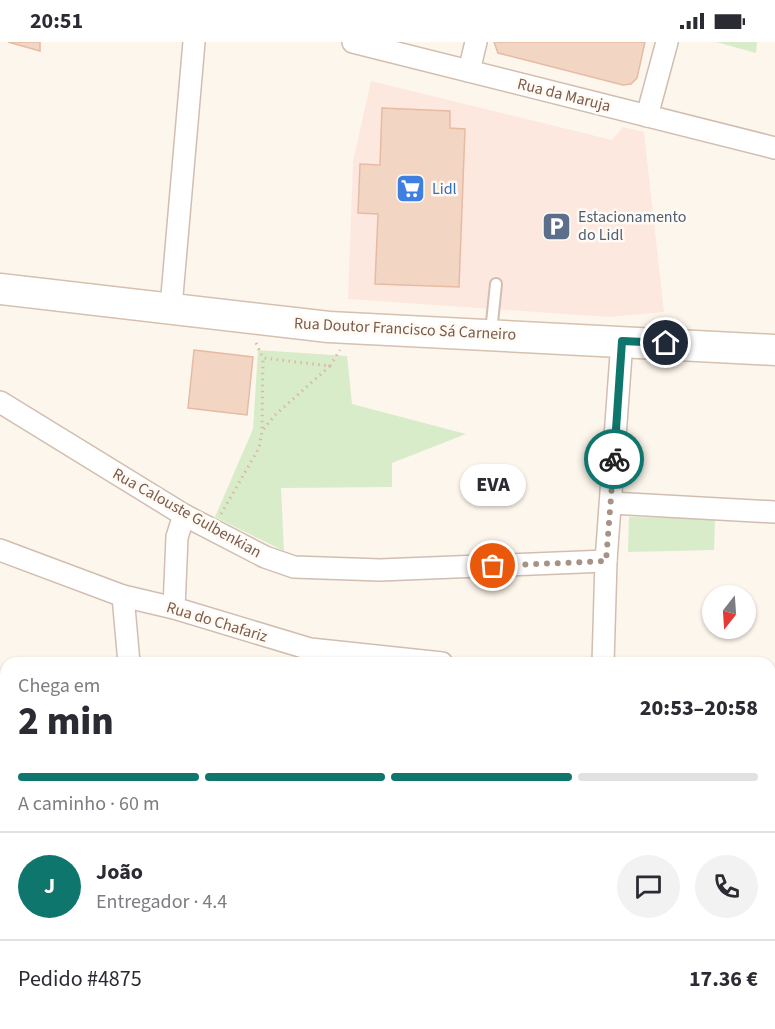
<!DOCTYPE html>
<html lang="pt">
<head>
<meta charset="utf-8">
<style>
  body { margin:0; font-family:"Source Sans 3",sans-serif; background:#f2f2f3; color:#2b2b33; height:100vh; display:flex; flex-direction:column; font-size:22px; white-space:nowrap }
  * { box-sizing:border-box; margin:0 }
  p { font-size:20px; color:#7c7c81 }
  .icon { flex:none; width:33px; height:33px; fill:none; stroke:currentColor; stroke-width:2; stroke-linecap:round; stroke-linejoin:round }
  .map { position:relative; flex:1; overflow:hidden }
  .side { position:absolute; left:0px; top:615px; width:776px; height:372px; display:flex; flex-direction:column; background:#fff; border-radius:18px 18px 0 0; box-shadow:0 2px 4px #0004 }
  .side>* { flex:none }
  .needle { width:39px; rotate:197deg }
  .fabs { position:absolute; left:702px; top:543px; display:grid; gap:12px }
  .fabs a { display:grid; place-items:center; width:54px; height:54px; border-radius:50%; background:#fff; box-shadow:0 2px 4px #0004; font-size:30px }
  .pin { position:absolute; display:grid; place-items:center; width:51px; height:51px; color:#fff; margin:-26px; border:3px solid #fff; border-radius:50%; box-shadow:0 2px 6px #0007 }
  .courier { position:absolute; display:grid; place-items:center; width:60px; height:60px; margin:-30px; border:4px solid #0f766e; border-radius:50%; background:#fff; color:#222; box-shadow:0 2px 8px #0007 }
  .bubble { position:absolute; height:42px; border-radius:21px; background:#fff; box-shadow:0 2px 4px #0004; font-size:20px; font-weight:800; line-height:42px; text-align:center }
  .head em { font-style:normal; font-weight:800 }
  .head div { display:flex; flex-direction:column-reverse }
  .head { display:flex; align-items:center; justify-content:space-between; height:102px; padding:0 18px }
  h1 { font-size:39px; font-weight:800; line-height:45px }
  .bar { display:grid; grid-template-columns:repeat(4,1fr); gap:9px 6px; align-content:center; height:72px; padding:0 18px }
  .bar i { height:8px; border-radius:4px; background:#e1e1e2 }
  .bar .active { background:#0f766e }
  .bar p { grid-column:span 4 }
  .line { display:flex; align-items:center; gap:15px; padding:0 18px; border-top:2px solid #e1e1e2 }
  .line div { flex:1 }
  .round { display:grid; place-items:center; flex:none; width:63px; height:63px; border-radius:32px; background:#f2f2f3 }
  .status { display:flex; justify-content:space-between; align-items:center; height:42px; padding:0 30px; background:#fff; direction:ltr }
  .status svg { height:16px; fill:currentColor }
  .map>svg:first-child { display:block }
  .commercial { fill:#fde8e0 }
  .green { fill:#d8ecc9 }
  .building { fill:#f3d5c3; stroke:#e6bba3; stroke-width:1.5 }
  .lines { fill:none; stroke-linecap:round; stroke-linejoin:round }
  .lane-casing { stroke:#d1beb0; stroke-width:14 }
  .street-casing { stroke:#d1beb0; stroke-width:24 }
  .secondary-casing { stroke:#d6c0b0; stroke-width:33 }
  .path { stroke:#d9b8a5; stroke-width:3; stroke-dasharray:1.5 4.5; stroke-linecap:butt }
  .lane { stroke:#fff; stroke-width:10 }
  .street { stroke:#fff; stroke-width:21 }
  .secondary { stroke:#fff; stroke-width:30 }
  .done { stroke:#a89285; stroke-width:6; stroke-dasharray:0 10.8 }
  .route { stroke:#0f766e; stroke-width:8 }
  .labels { text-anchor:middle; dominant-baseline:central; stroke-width:5; stroke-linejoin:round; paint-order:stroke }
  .street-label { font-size:16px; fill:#7a5c4d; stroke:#fffaf3 }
  .shop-label { font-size:16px; fill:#366cbe; stroke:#fffaf3; text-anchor:start }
  .service-label { font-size:16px; fill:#4e5e75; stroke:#fffaf3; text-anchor:start }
</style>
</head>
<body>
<div class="status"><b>20:51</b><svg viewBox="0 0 49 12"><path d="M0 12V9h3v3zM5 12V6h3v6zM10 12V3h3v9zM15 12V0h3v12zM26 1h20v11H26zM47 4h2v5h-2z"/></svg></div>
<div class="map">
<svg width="775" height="987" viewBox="0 0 775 987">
  <rect width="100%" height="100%" fill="#fdf6ec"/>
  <path class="commercial" d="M371,39l241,59 11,-13 21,5 20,180 -55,5 -261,-18 5,-138z"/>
  <g class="green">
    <path d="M716,0h41l-1,11z"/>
    <path d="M258,308l89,6 5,48 114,30 -74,29v24l-111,1 3,63 -69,-34 38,-88z"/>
    <path d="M629,475l86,2 -1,31 -86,2z"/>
  </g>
  <g class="building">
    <path d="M8,0h32v9z"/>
    <path d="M494,0h151l-8,36 -6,6 -8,1 -125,-32z"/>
    <path d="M382,66l68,3v17l15,1 -6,158 -84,-3 3,-70 -20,-1 2,-49 20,1z"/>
    <path d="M194,308l59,7 -6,58 -59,-7z"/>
  </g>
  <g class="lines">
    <defs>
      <path id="lane" d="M491,290l5,-48"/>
      <g id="street">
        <path d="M353,0l422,106"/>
        <path d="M469,29l7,-29"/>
        <path d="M647,74l20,-74"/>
        <path d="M171,265l23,-265"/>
        <path d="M0,360l184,113 81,42 29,10 86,3 226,-9"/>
        <path d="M611,461l164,9"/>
        <path d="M0,508l123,46 51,12 136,41 132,14"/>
        <path d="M123,554l6,67"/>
        <path d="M174,566l3,-71 7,-22"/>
        <path d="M603,621l3,-102 16,-220"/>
        <path d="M770,661h5"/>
        <path d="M0,808l6,26"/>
        <path d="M0,917h6"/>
        <path d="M24,981l1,6"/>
        <path d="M400,981l1,6"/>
        <path d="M683,981l1,6"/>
      </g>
      <path id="secondary" d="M0,247l329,38 446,23"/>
    </defs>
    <use href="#lane" class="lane-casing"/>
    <use href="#street" class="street-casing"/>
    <use href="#secondary" class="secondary-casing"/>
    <g class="path">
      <path d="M256,301l7,15"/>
      <path d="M330,324l10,-16"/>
      <path d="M221,472l38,-66 3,-17 13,-16 55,-49 -67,-8 -1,73"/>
    </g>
    <use href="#lane" class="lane"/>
    <use href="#street" class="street"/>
    <use href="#secondary" class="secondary"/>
  </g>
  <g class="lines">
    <path class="done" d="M493,524l113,-5 8,-102"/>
    <path class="route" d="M614,417l8,-118 44,2"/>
  </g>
  <defs>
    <symbol id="supermarket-square" viewBox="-11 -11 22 22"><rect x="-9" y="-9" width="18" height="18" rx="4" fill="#3f7fe0" stroke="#fffaf3"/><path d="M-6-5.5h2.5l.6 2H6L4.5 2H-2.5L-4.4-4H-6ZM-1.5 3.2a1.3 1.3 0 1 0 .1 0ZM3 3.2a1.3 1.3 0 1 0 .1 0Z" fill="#fff"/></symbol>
    <symbol id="parking-square" viewBox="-11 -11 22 22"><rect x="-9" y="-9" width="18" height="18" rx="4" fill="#5c6f8a" stroke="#fffaf3"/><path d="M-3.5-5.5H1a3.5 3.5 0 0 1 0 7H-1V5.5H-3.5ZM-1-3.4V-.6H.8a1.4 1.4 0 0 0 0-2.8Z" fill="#fff"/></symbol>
  </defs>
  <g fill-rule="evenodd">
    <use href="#supermarket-square" x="394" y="130" width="33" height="33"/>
    <use href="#parking-square" x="540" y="168" width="33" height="33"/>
  </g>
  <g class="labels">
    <g class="street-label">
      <text transform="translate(564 53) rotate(14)">Rua da Maruja</text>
      <text transform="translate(405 287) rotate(3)">Rua Doutor Francisco Sá Carneiro</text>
      <text transform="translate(187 471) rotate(29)">Rua Calouste Gulbenkian</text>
      <text transform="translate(217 580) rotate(17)">Rua do Chafariz</text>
    </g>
    <g class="shop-label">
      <text x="432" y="147">Lidl</text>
    </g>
    <g class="service-label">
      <text x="578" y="175">Estacionamento<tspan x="578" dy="18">do Lidl</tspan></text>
    </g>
  </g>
</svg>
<div class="fabs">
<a><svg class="needle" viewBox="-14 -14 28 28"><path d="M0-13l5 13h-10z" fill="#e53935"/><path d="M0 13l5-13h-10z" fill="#7c7c81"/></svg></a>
</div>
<div class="pin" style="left:493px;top:524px;background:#ea580c"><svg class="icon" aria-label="bag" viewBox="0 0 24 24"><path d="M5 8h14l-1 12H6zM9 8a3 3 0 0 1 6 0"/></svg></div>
<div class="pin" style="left:666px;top:301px;background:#1f2937"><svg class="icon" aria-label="home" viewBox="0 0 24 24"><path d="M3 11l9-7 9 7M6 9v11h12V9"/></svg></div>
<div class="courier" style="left:614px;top:417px"><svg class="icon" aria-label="bike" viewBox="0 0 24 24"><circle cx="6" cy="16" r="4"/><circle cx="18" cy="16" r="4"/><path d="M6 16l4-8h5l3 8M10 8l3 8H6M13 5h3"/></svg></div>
<div class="bubble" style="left:460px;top:422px;width:66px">EVA</div>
<section class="side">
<div class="head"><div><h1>2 min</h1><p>Chega em</p></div><em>20:53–20:58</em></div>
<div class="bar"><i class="active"></i><i class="active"></i><i class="active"></i><i></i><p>A caminho · 60 m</p></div>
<div class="line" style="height:108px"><b class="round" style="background:#0f766e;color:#fff">J</b><div><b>João</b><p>Entregador · 4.4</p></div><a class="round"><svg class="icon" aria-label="chat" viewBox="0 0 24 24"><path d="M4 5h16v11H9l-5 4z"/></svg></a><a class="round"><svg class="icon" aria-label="phone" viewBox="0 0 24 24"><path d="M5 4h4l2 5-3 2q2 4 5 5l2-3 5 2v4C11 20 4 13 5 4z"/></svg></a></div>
<div class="line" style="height:78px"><div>Pedido #4875</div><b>17.36 €</b></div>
</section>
</div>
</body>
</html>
